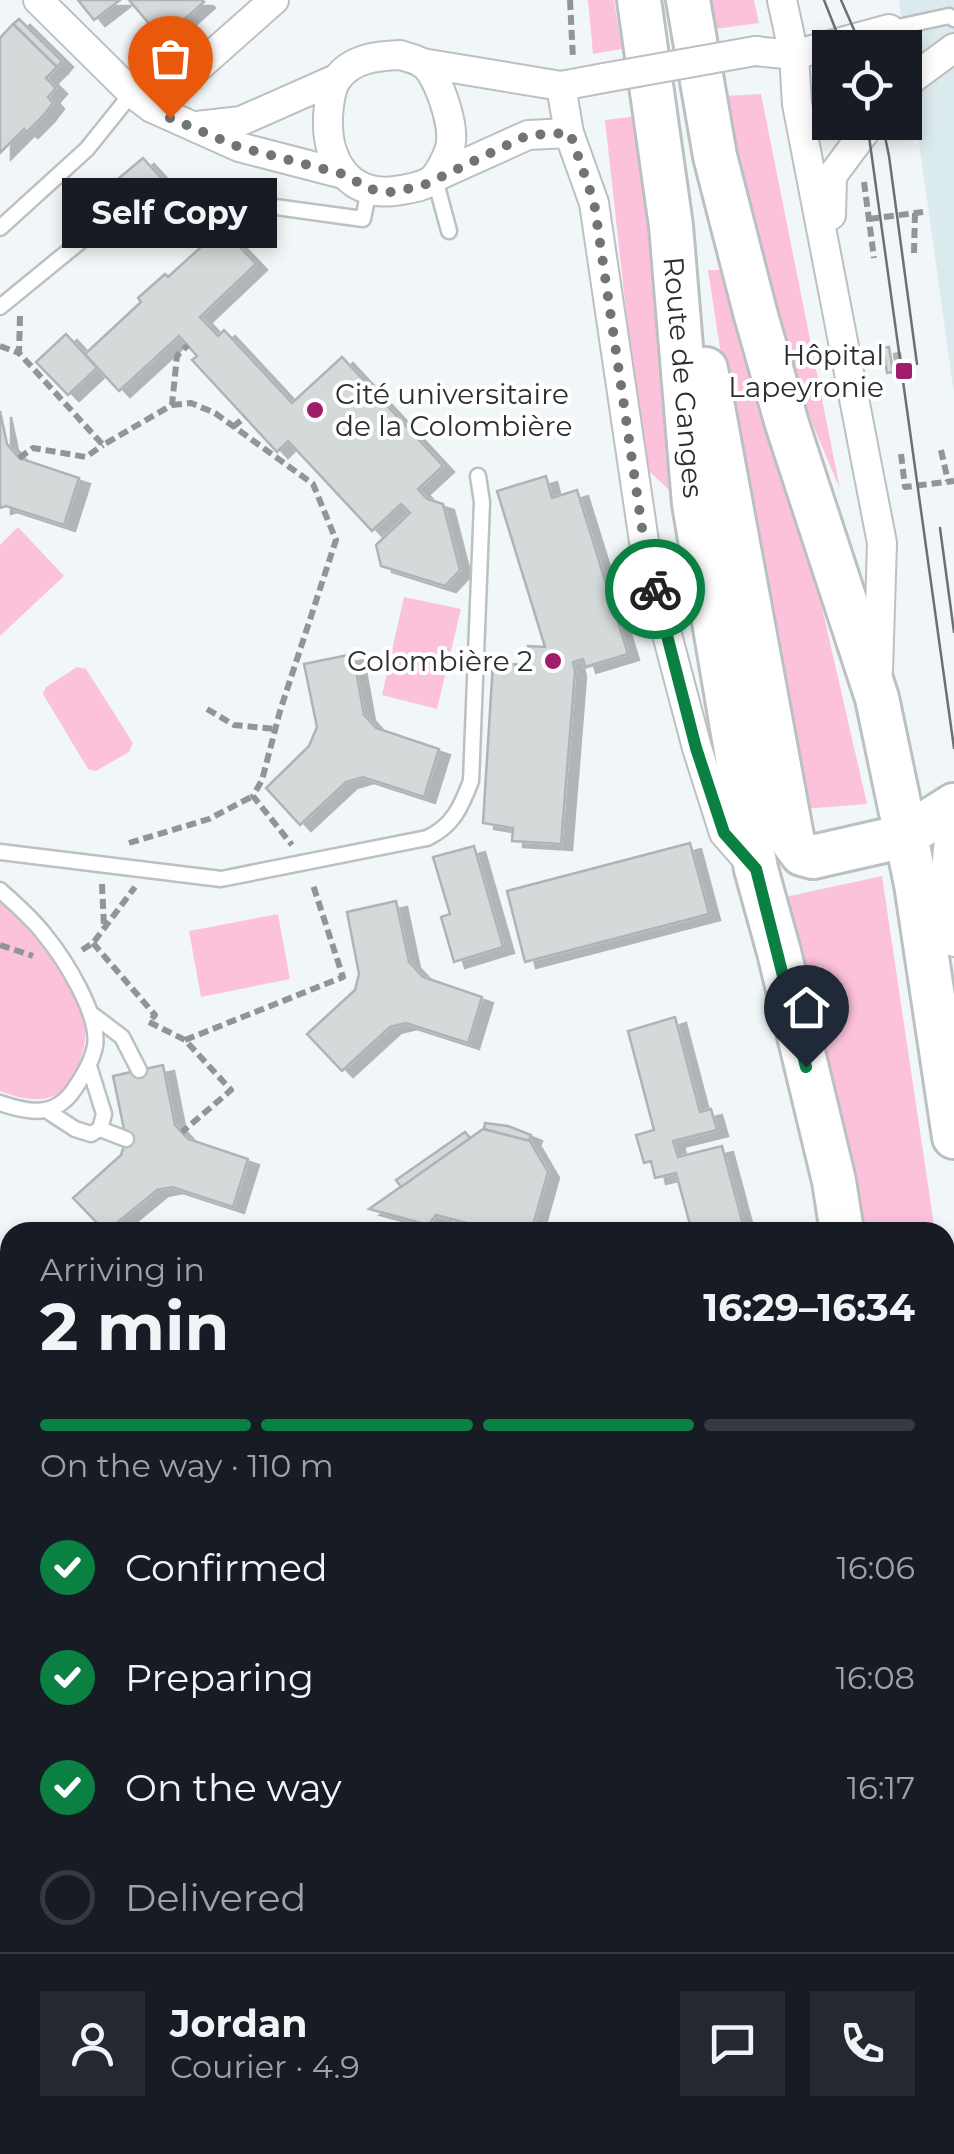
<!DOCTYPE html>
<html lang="en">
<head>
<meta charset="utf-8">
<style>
  body { margin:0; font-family:Montserrat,sans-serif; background:#242831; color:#f1f3f6; height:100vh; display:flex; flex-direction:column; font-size:38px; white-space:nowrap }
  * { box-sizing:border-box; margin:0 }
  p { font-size:32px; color:#9ea1a6 }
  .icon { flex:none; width:55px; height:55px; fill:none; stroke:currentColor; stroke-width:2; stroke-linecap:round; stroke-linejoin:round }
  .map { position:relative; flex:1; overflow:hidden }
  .side { position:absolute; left:0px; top:1222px; width:955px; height:932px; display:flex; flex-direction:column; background:#171b24; border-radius:30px 30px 0 0; box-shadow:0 5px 15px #0003 }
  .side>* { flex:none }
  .controls { position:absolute; left:812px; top:30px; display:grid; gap:20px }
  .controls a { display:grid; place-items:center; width:110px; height:110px; border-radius:0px; background:#171b24; box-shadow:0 5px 15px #0003; font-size:50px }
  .pin { position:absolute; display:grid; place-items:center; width:85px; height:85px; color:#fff; margin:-102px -42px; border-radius:50% 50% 50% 0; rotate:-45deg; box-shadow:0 0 10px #0007 }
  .pin .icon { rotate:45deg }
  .courier { position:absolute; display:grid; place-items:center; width:100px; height:100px; margin:-50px; border:8px solid #0b8043; border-radius:50%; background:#fff; color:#222; box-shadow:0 2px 12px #0007 }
  .bubble { position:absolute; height:70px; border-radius:0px; background:#171b24; box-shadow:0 5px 15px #0003; font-size:32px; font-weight:700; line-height:70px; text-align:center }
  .headline em { font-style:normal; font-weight:700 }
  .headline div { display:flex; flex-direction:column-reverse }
  .headline { display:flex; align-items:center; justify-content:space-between; height:170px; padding:0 40px }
  h1 { font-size:65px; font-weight:700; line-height:75px }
  .bar { display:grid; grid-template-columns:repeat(4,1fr); gap:15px 10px; align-content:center; height:120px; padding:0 40px }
  .bar i { height:12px; border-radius:8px; background:#363941 }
  .bar .active { background:#0b8043 }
  .bar p { grid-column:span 4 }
  .line { display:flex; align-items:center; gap:25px; padding:0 40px; border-top:2px solid #363941 }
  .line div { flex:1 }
  .round { display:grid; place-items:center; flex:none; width:105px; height:105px; border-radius:0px; background:#242831 }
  ol { padding:0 40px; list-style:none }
  li { display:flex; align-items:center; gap:30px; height:110px }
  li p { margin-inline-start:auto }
  li .icon { padding:10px; border-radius:50%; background:#0b8043; color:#fff; stroke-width:4 }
  li:last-child { color:#9ea1a6 }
  li i { width:55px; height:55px; border:5px solid #363941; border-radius:50% }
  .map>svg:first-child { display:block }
  .built { fill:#dbeaec }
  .green { fill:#fcc2dc }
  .building { fill:#d4d9da; stroke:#aeb4b5; stroke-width:2.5; filter:url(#shadow) }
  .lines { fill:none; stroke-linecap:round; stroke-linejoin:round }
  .lane-casing { stroke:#bbc1c2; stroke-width:19 }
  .street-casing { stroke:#bbc1c2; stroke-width:32 }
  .primary-casing { stroke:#bbc1c2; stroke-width:48 }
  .path { stroke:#919596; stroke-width:6; stroke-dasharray:10 5; stroke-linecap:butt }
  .lane { stroke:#fff; stroke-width:14 }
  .street { stroke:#fff; stroke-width:28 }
  .primary { stroke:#fff; stroke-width:42 }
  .tram { stroke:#6d7071; stroke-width:2.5 }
  .street-bridge-casing { stroke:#bbc1c2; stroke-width:32; stroke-linecap:butt }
  .street-bridge { stroke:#fff; stroke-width:28 }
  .done { stroke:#717475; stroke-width:10; stroke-dasharray:0 18 }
  .route { stroke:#0b8043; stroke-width:12 }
  .poi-dot { fill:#a11d6c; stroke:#fff; stroke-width:4 }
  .labels { text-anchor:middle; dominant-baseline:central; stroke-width:8; stroke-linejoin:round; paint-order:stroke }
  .poi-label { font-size:28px; fill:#2c2e2f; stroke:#fff; text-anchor:end }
  .street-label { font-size:28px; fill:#2c2e2f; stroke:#fff }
</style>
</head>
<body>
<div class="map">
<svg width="954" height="2154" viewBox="0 0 954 2154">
  <defs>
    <filter id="shadow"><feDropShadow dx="11" dy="6" stdDeviation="0" flood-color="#0004"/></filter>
  </defs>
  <rect width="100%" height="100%" fill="#f1f7f8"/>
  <g class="built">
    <path d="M899,0h55v393z"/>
    <path d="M0,2098l10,1v46h329l21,9h-360z"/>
  </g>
  <g class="green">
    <path d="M588,0h26l8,49 -29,5z"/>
    <path d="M710,0h44l5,23 -44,6z"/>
    <path d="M761,94l79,395 -47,-111 -69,-282z"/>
    <path d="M638,116c8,127 30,254 38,381l-33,-32 -38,-345z"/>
    <path d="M708,270h12l98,320 49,214 -64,5 -62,-323z"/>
    <path d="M18,527l46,49 -64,60v-91z"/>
    <path d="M404,597l57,12 -24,100 -55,-14z"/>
    <path d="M77,667l9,2 47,74 -4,9 -33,19 -8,-2 -45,-75 3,-7z"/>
    <path d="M882,876l53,356h-76l-74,-335z"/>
    <path d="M0,900c31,32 80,83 85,129 2,18 -6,37 -15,52 -15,26 -47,19 -70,10z"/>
    <path d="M278,914l12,65 -89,18 -12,-66z"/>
    <path d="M945,1309l9,66v579l-9,54z"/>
  </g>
  <g class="building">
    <path d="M78,0h42l-26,20z"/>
    <path d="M129,0h73l2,2 -42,37z"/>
    <path d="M19,19l43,42 -5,6 -44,-43z"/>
    <path d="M13,24l44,43 -11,11 10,10 -8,9 5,6 -10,13 -16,16 -3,-3 -24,24v-115z"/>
    <path d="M143,158l32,35 -66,14 -10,-12z"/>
    <path d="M222,228l34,36 -56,53 18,19 6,-6 68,73 50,-46 101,109 -25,23 9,10 16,5 17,66 -15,16 -64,-20 -5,-21 34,-32 -9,-9 -29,27 -84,-90 -11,11 -85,-92 5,-4 -18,-20 -60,55 -34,-37 56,-52 -3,-4 27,-24 3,3z"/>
    <path d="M66,334l31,34 -29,27 -32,-33z"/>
    <path d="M889,347l4,25 -6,1 -4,-25z"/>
    <path d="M0,411l7,33 12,14 60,20 -15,47 -58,-19 -6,2z"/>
    <path d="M546,476l6,22 25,-8 51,164 -43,13 -2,-8 -10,3 2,9 -14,173 -49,-3 1,-13 -30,-5 10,-160 34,2 1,-19 17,1 -48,-156z"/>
    <path d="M353,654l11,61 12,13 63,21 -15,48 -61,-20 -17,5 -46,43 -34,-37 43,-42 8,-19 -13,-63z"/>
    <path d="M690,843l19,71 -184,48 -18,-71z"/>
    <path d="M474,846l29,101 -49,15 -13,-45 9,-3 -17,-57z"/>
    <path d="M396,901l13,61 14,15 59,20 -14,46 -62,-20 -16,4 -48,44 -35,-37 48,-44 4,-16 -12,-62z"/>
    <path d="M675,1017l25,95 11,-3 6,21 -44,11 5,16 44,-11 23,86h-53l-16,-59 -21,5 -4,-17 -7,2 -8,-28 18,-5 -26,-99z"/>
    <path d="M163,1065l12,60 13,14 60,20 -15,48 -61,-20 -15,3 -51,42 -33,-34 48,-43 5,-16 -13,-63z"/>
    <path d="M485,1123l23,3 23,9 -2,6 -45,-12z"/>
    <path d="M483,1129l47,12 18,31 -17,60h-31l-64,-17 -7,9 -8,-1 -52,-14z"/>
    <path d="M465,1132l5,6 -69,49 -5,-7z"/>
    <path d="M451,1219l32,9 -1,4h-5l-28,-7z"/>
    <path d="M0,1569l10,6v58l-10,-5z"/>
    <path d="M0,1806l10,2v94l-10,-2z"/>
    <path d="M272,2145h35v9l-35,-2z"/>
  </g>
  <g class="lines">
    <defs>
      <g id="lane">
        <path d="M889,29l60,-13 5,3"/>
        <path d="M435,179l14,52"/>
        <path d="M0,228l87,-79 45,-56"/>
        <path d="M0,307l109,-89 123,-17 131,18 6,-30"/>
        <path d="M0,852l221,27 206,-41c26,-12 34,-31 44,-57l11,-279 -4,-26"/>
        <path d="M0,890c15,14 32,28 44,44 20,24 56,81 51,112 -3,16 -11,29 -20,42 -19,30 -46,25 -75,15"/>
        <path d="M93,1015l29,22 17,33"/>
        <path d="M49,1112l26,17 16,5 9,-5 4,-15 -15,-48"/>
        <path d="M100,1129l26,10"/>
        <path d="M0,2133l10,1"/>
        <path d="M74,2145l60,9"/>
        <path d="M479,2154l7,-9"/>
      </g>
      <g id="street">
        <path d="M38,0l94,93 20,15 87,39 104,27"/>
        <path d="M782,0l12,55 3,49 85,439 -4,128"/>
        <path d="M755,51l39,4 95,-26"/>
        <path d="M400,55c6,2 16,4 22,8 16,10 31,59 29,78 0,9 -9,27 -15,35 -8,10 -23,12 -35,14 -51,10 -75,-28 -73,-74 1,-12 2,-27 9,-37 15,-21 40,-23 63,-24z"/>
        <path d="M422,63l139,23 43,-8"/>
        <path d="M905,84l49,-36"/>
        <path d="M561,86l8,47 25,70 52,352 51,193 27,85 28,32"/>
        <path d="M152,108l122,-108"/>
        <path d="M197,126l44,-5 95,-42"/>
        <path d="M435,177l93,-42 41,-2"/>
        <path d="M831,215l1,-39 40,-54"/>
        <path d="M952,806l-7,75 9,61"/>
        <path d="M0,1749l10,2"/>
        <path d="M411,2145l22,9"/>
        <path d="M704,2145l67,9"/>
      </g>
      <g id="primary">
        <path id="s1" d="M639,0l32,226 23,278 62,365 23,83 55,229 8,51"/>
        <path d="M688,0l27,156 40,156 32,112 90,274 39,186 38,253"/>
        <path d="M706,369l87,473 9,12 11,3 92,-21 49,-31"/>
        <path d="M843,2154l1,-9"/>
      </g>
    </defs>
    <use href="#lane" class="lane-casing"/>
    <use href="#street" class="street-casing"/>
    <use href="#primary" class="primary-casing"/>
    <g class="path">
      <path d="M570,0l3,59"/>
      <path d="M864,182l10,76"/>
      <path d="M869,219l54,-7"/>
      <path d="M914,253l1,-40"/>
      <path d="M20,316l-1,37 84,92 69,-40 5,-49 11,-11"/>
      <path d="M0,346l19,7"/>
      <path d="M172,405l19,-2 24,10 98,71 23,56 -56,171 -18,69 -9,16 39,49"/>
      <path d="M233,427l12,-10"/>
      <path d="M941,450l7,31"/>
      <path d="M901,454l4,33 49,-6"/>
      <path d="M19,458l14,-10 53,9 17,-12"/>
      <path d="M207,709l27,16 41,4"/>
      <path d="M129,843l80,-24 44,-23"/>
      <path d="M102,884l2,43"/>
      <path d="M93,943l62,72 -6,7"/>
      <path d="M0,945l33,11"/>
      <path d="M82,950l11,-7 42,-56"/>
      <path d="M149,1022l36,18 46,50 -49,42"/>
      <path d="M185,1040l158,-63 -31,-95"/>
    </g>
    <use href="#lane" class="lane"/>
    <use href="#street" class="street"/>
    <use href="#primary" class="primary"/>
    <g class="tram">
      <path d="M824,0l19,48"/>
      <path d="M841,0l21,48"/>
      <path d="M867,122l87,626"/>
      <path d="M882,122l7,34 28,208"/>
      <path d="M940,528l14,104"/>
    </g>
    <defs>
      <path id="street-bridge" d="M604,78l151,-27"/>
    </defs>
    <use href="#street-bridge" class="street-bridge-casing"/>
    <use href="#street-bridge" class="street-bridge"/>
  </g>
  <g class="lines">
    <path class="done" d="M170,118l69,29 104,27 27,15 21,3 31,-6 106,-51 42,-2 24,69 52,353 9,34"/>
    <path class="route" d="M655,589l41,159 28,85 32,36 50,198"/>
  </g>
  <g class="poi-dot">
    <rect x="894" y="361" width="20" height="20" rx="5"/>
    <circle cx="315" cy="410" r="10"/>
    <circle cx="553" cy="661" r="10"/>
  </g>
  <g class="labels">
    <g class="poi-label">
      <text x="884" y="355">Hôpital<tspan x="884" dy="32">Lapeyronie</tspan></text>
      <text x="335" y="394" text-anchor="start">Cité universitaire<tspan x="335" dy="32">de la Colombière</tspan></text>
      <text x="533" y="661">Colombière 2</text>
    </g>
    <g class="street-label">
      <text stroke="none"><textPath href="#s1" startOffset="380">Route de Ganges</textPath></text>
    </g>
  </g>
</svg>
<div class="controls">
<a><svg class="icon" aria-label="locate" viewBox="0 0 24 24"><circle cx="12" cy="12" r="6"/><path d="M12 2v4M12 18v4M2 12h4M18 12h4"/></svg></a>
</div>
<div class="pin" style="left:170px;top:118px;background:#ea580c"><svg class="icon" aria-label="bag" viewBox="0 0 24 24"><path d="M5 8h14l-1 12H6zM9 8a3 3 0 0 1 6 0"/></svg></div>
<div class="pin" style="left:806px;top:1067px;background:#1f2937"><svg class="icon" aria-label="home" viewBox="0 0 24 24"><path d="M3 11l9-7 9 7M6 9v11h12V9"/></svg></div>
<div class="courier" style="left:655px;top:589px"><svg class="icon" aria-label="bike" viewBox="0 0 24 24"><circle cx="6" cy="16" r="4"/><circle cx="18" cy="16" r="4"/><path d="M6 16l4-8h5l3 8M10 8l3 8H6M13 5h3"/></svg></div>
<div class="bubble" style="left:62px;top:178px;width:215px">Self Copy</div>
<section class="side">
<div class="headline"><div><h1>2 min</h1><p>Arriving in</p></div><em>16:29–16:34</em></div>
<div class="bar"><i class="active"></i><i class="active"></i><i class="active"></i><i></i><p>On the way · 110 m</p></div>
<ol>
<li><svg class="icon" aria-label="check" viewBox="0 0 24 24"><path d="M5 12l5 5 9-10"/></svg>Confirmed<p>16:06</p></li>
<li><svg class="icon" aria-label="check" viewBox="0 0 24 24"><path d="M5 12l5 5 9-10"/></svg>Preparing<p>16:08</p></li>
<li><svg class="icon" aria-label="check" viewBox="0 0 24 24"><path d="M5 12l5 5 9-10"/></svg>On the way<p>16:17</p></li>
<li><i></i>Delivered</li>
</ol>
<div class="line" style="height:180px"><a class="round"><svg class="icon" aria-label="person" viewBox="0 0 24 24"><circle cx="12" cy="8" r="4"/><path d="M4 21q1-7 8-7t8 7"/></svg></a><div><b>Jordan</b><p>Courier · 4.9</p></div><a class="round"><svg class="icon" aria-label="chat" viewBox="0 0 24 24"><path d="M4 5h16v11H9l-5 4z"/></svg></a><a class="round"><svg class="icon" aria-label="phone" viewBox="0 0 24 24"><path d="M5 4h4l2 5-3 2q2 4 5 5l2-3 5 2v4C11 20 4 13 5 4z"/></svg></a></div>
</section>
</div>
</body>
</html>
